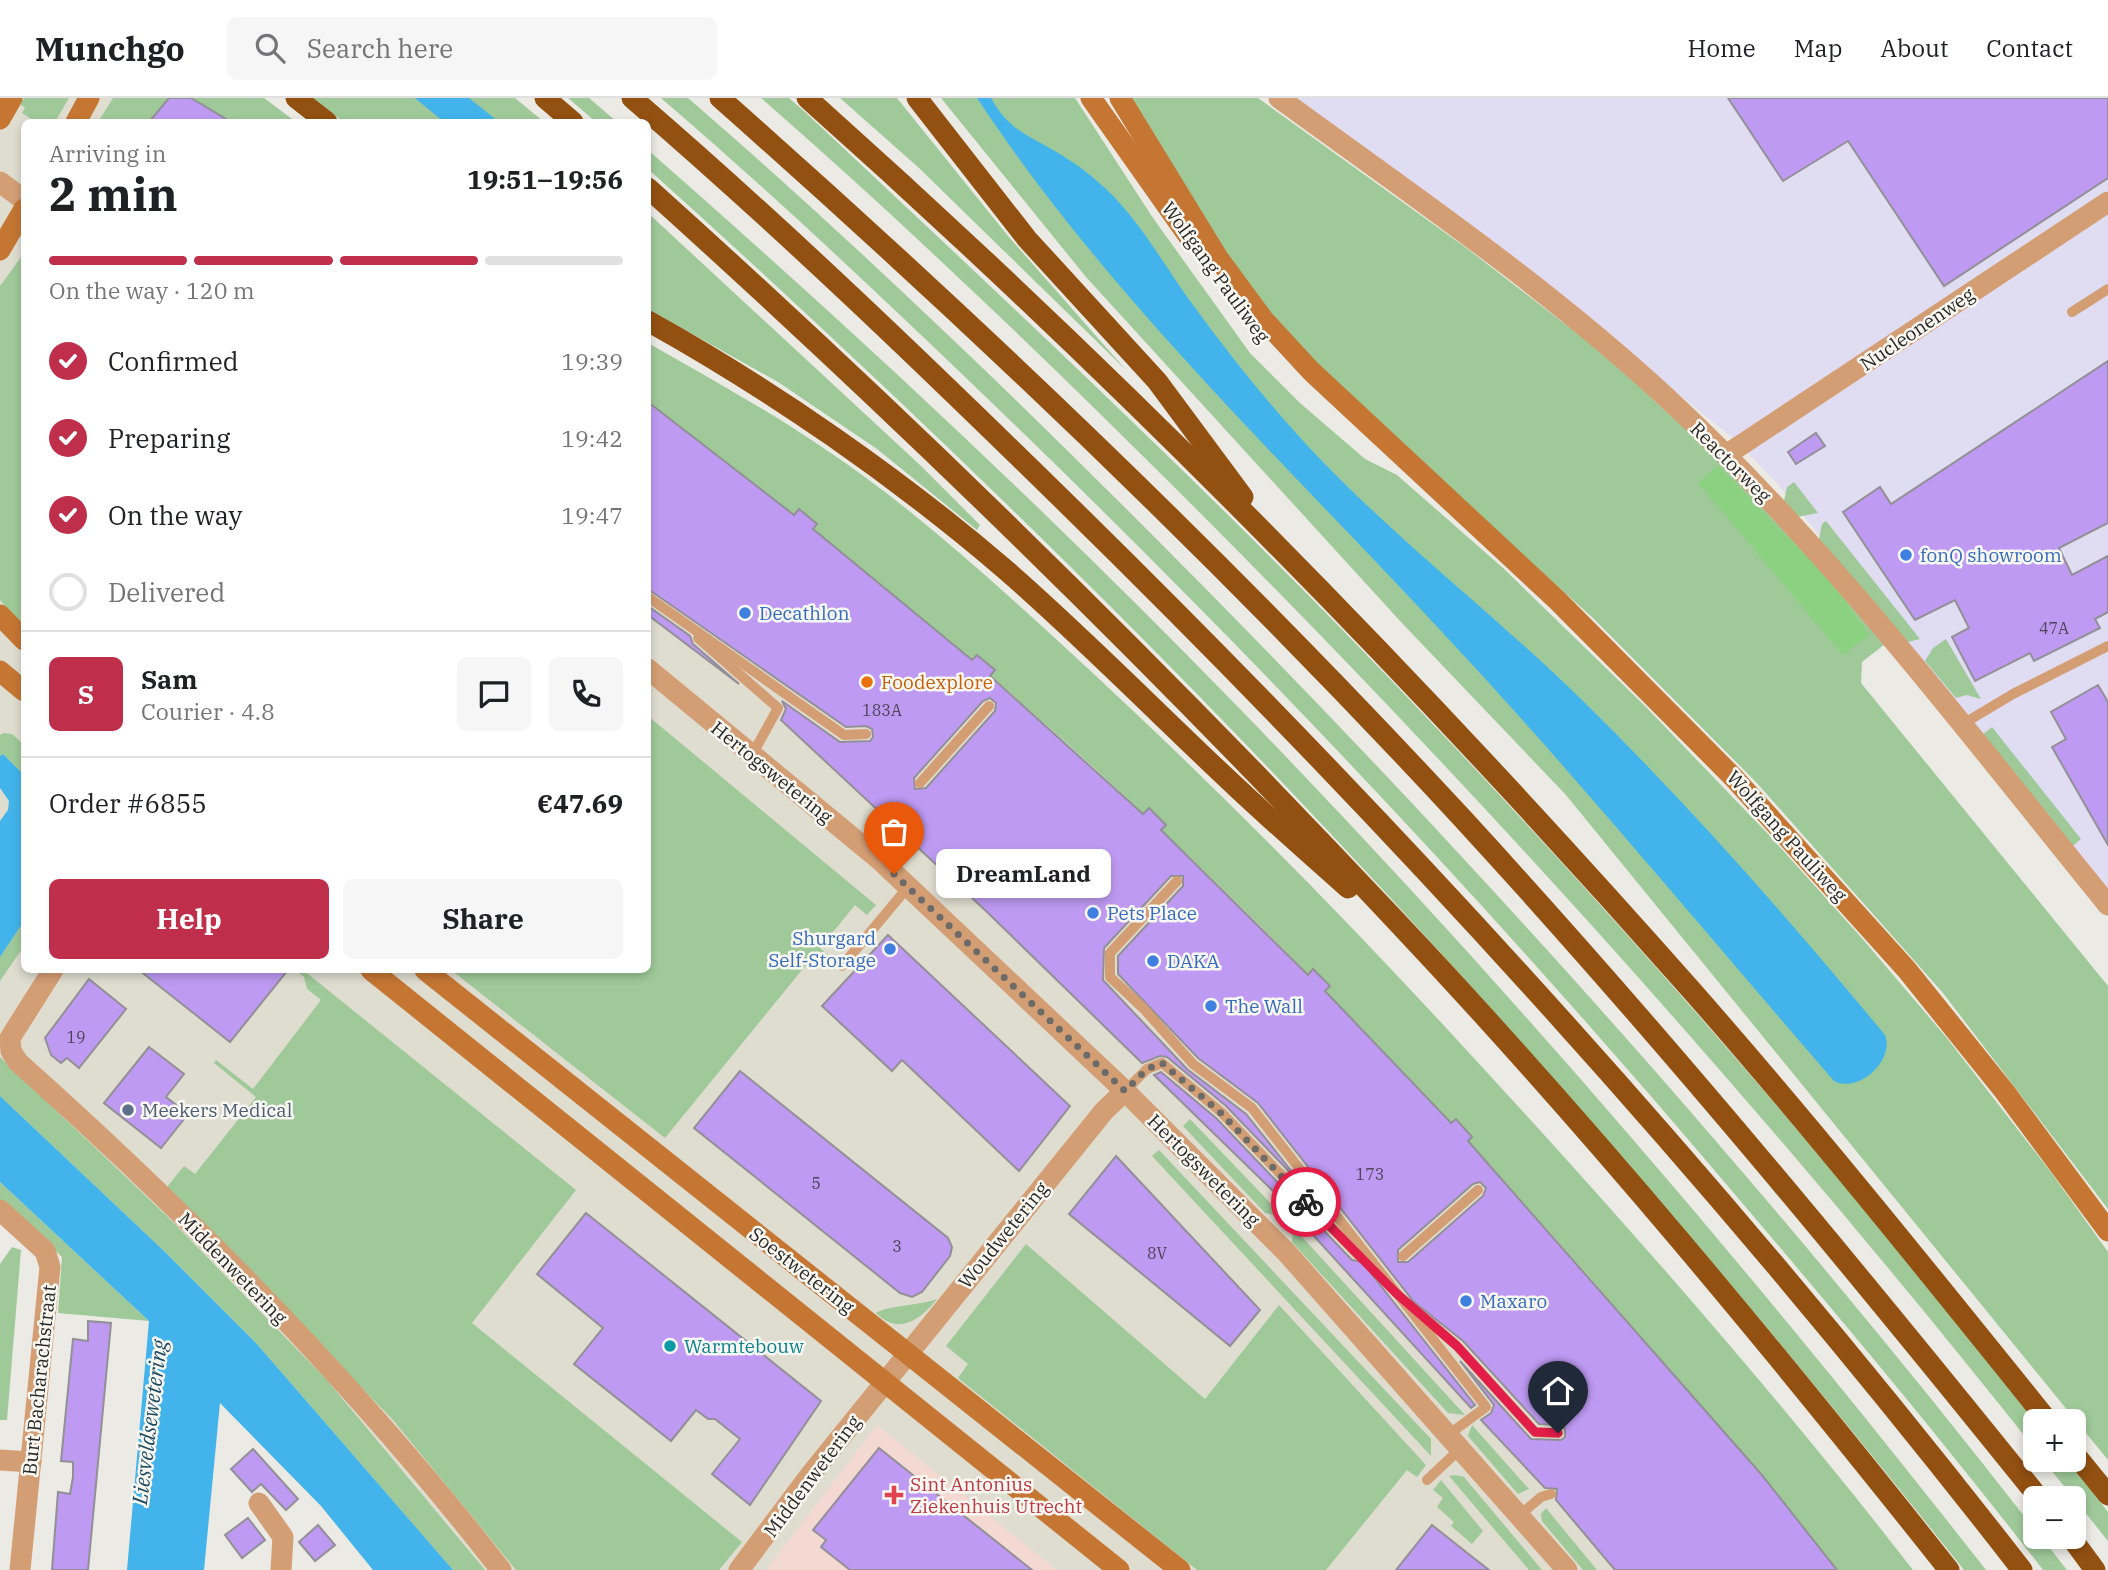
<!DOCTYPE html>
<html lang="en">
<head>
<meta charset="utf-8">
<style>
  body { margin:0; font-family:"IBM Plex Serif",serif; background:#f6f6f6; color:#202124; height:100vh; display:flex; flex-direction:column; font-size:26px; white-space:nowrap }
  * { box-sizing:border-box; margin:0 }
  p { font-size:23px; color:#757577 }
  .icon { flex:none; width:38px; height:38px; fill:none; stroke:currentColor; stroke-width:2; stroke-linecap:round; stroke-linejoin:round }
  .map { position:relative; flex:1; overflow:hidden }
  .details { position:absolute; left:21px; top:21px; width:630px; height:854px; display:flex; flex-direction:column; background:#fff; border-radius:10px; box-shadow:0 4px 10px #0003 }
  .details>* { flex:none }
  .tools { position:absolute; left:2023px; top:1311px; display:grid; gap:14px }
  .tools a { display:grid; place-items:center; width:63px; height:63px; border-radius:10px; background:#fff; box-shadow:0 4px 10px #0003; font-size:35px }
  .pin { position:absolute; display:grid; place-items:center; width:60px; height:60px; color:#fff; margin:-72px -30px; border-radius:50% 50% 50% 0; rotate:-45deg; box-shadow:0 0 7px #0007 }
  .pin .icon { rotate:45deg }
  .courier { position:absolute; display:grid; place-items:center; width:70px; height:70px; margin:-35px; border:5px solid #e11d48; border-radius:50%; background:#fff; color:#222; box-shadow:0 2px 9px #0007 }
  .bubble { position:absolute; height:49px; border-radius:10px; background:#fff; box-shadow:0 4px 10px #0003; font-size:23px; font-weight:700; line-height:49px; text-align:center }
  .head em { font-style:normal; font-weight:700 }
  .head div { display:flex; flex-direction:column-reverse }
  .head { display:flex; align-items:center; justify-content:space-between; height:119px; padding:0 28px }
  h1 { font-size:46px; font-weight:700; line-height:52px }
  .bar { display:grid; grid-template-columns:repeat(4,1fr); gap:10px 7px; align-content:center; height:84px; padding:0 28px }
  .bar i { height:9px; border-radius:5px; background:#e0e0e0 }
  .bar .on { background:#bf2e4b }
  .bar p { grid-column:span 4 }
  .line { display:flex; align-items:center; gap:18px; padding:0 28px; border-top:2px solid #e0e0e0 }
  .line div { flex:1 }
  .round { display:grid; place-items:center; flex:none; width:74px; height:74px; border-radius:10px; background:#f6f6f6 }
  ol { padding:0 28px; list-style:none }
  li { display:flex; align-items:center; gap:21px; height:77px }
  li p { margin-inline-start:auto }
  li .icon { padding:7px; border-radius:50%; background:#bf2e4b; color:#fff; stroke-width:4 }
  li:last-child { color:#757577 }
  li i { width:38px; height:38px; border:4px solid #e0e0e0; border-radius:50% }
  .action { display:flex; gap:14px; margin-top:auto; padding:14px 28px }
  .action a { flex:1; height:80px; border-radius:10px; background:#bf2e4b; color:#fff; font-size:28px; font-weight:700; line-height:80px; text-align:center }
  .action a+a { background:#f6f6f6; color:#202124 }
  header { display:flex; align-items:center; gap:42px; box-sizing:border-box; height:98px; padding:0 35px; background:#fff; border-bottom:2px solid #e0e0e0 }
  header strong { font-size:33px }
  nav { display:flex; gap:38px; margin-inline-start:auto; font-size:24px }
  .search { width:490px; height:63px; background:#f6f6f6; display:flex; align-items:center; gap:18px; box-sizing:border-box; padding:0 24px; border-radius:10px; color:#757577; font-size:26px }
  .map>svg:first-child { display:block }
  .built { fill:#dfddd0 }
  .industrial { fill:#e0ddf3 }
  .medical { fill:#f3d9d2 }
  .green { fill:#9fc999 }
  .forest { fill:#8cd182 }
  .water { fill:#42b4eb }
  .building { fill:#be9af2; stroke:#929096; stroke-width:2; fill-rule:evenodd }
  .lines { fill:none; stroke-linecap:round; stroke-linejoin:round }
  .service { stroke:#d49e75; stroke-width:10 }
  .minor { stroke:#d49e75; stroke-width:21 }
  .tertiary { stroke:#d49e75; stroke-width:21 }
  .secondary { stroke:#c57633; stroke-width:21 }
  .motorway { stroke:#925011; stroke-width:21 }
  .done { stroke:#6c6b68; stroke-width:7; stroke-dasharray:0 12.6 }
  .route { stroke:#e11d48; stroke-width:9 }
  .shop-dot { fill:#3f7fe0; stroke:#f8f7f1; stroke-width:2.5 }
  .food-dot { fill:#e8710a; stroke:#f8f7f1; stroke-width:2.5 }
  .service-dot { fill:#5c6f8a; stroke:#f8f7f1; stroke-width:2.5 }
  .culture-dot { fill:#0f9aa8; stroke:#f8f7f1; stroke-width:2.5 }
  .health-dot { fill:#e0444e; stroke:#f8f7f1; stroke-width:2.5 }
  .labels { text-anchor:middle; dominant-baseline:central; stroke-width:5; stroke-linejoin:round; paint-order:stroke }
  .number-label { font-size:16px; fill:#4e4458 }
  .street-label { font-size:19px; fill:#282725; stroke:#f8f7f1 }
  .shop-label { font-size:19px; fill:#366cbe; stroke:#f8f7f1; text-anchor:start }
  .food-label { font-size:19px; fill:#c56008; stroke:#f8f7f1; text-anchor:start }
  .service-label { font-size:19px; fill:#4e5e75; stroke:#f8f7f1; text-anchor:start }
  .culture-label { font-size:19px; fill:#0d838f; stroke:#f8f7f1; text-anchor:start }
  .health-label { font-size:19px; fill:#be3a42; stroke:#f8f7f1; text-anchor:start }
  .water-label { font-size:21px; font-style:italic; fill:#1b4960; stroke:#f8f7f1 }
</style>
</head>
<body>
<header>
<strong>Munchgo</strong>
<div class="search"><svg class="icon" aria-label="search" viewBox="0 0 24 24"><circle cx="10" cy="10" r="6"/><path d="M15 15l6 6"/></svg>Search here</div>
<nav><a>Home</a><a>Map</a><a>About</a><a>Contact</a></nav>
</header>
<div class="map">
<svg width="2108" height="1472" viewBox="0 0 2108 1472">
  <rect width="100%" height="100%" fill="#ebeae4"/>
  <path class="built" d="M0,0h237l38,24h-251v848h624v-600l487,386 756,814h-1444l-447,-445z"/>
  <path class="industrial" d="M1295,0h813v791l-333,-408 -42,-43 -249,-200z"/>
  <path class="medical" d="M877,1327l180,145h-291z"/>
  <g class="green">
    <path d="M24,0h45l-14,24h-19l-14,-9 3,-5 -5,-4z"/>
    <path d="M113,0h151l32,24h-198z"/>
    <path d="M311,0h204l29,24h-200z"/>
    <path d="M568,0h21l28,24h-21z"/>
    <path d="M661,0h27c179,155 350,321 517,490 292,296 574,613 830,942v6l6,1 26,33h-24c-101,-131 -208,-258 -316,-385 -232,-274 -478,-535 -737,-784 -107,-103 -216,-206 -329,-303z"/>
    <path d="M761,0h28l16,14c197,185 396,370 584,566 227,237 444,485 646,743v28c-254,-320 -525,-624 -813,-914 -149,-150 -302,-298 -461,-437z"/>
    <path d="M840,0h57l111,138 118,134 -207,-202z"/>
    <path d="M941,0h134l78,120 97,135 50,50 65,56 32,16 106,93 142,138 123,128 92,102 86,101 104,134 58,81v208l-542,-665 -165,-173 -315,-345z"/>
    <path d="M1127,0h131l207,149 139,107 145,134 136,156 -23,18 -1,21 247,303v223l-165,-216 -187,-211 -163,-164 -258,-231 -96,-110z"/>
    <path d="M648,52c203,178 403,364 592,559 265,273 512,562 746,861h-22c-241,-303 -494,-596 -764,-873 -178,-182 -363,-358 -552,-528z"/>
    <path d="M648,115l272,252 60,60 -3,5 -100,-81 -99,-67 -130,-73z"/>
    <path d="M24,155v375l-24,-28v-314z"/>
    <path d="M648,245c56,32 114,64 168,100 92,60 173,135 254,209 136,125 265,255 390,391 157,170 311,344 453,527h-76c-228,-278 -468,-551 -734,-794 -145,-133 -298,-255 -455,-372z"/>
    <path d="M1794,384l24,31 -21,4 -13,-16 3,-14z"/>
    <path d="M1826,423l94,118 -12,3 -89,-103 3,-15z"/>
    <path d="M1946,541l35,60 -14,-4 -11,3 -31,-37 8,-13z"/>
    <path d="M648,618l228,189 -9,10 -12,-10 -35,43 11,10 -9,11 -12,-9 -145,178 -214,-168h197z"/>
    <path d="M1992,629l89,112 -8,7 -91,-111z"/>
    <path d="M3,635l9,1 12,11v30l-21,-21 -3,2v-21z"/>
    <path d="M24,823v25l-24,35v-24z"/>
    <path d="M295,872h8l273,220 -104,133 270,219 -23,28h-203l-123,-150 -226,-233 17,-21 11,8 61,-77 -42,-34 2,-3 37,29 68,-89 -14,-11 -3,-12z"/>
    <path d="M0,959l172,164 154,158 159,191h-32l-197,-227 -91,-91 -165,-156z"/>
    <path d="M1190,1021l90,94 -7,2 -8,-2 -82,-87z"/>
    <path d="M1159,1052l272,289v17l-279,-300z"/>
    <path d="M0,1084l149,139 -91,-8 4,-56 -62,-56z"/>
    <path d="M1293,1129l172,188 -17,-2 -156,-171z"/>
    <path d="M1026,1146l179,155 74,-94 147,160 -9,12 -10,-7 -81,100h-129l-239,-192 10,-14 -22,-18z"/>
    <path d="M12,1149l9,3 -14,170h-7v-156z"/>
    <path d="M937,1201c-16,20 -38,37 -61,14 10,-7 45,-8 61,-14z"/>
    <path d="M1472,1327l57,64 -11,5 -50,-58z"/>
    <path d="M2043,1362h24l41,52v29z"/>
    <path d="M1455,1377l9,2 78,93h-13l-80,-94z"/>
    <path d="M1441,1382l42,51 -11,13 -21,-18 3,-4 -17,-15 6,-9 -10,-8z"/>
    <path d="M1546,1410l51,62h-14l-41,-49 -1,-7z"/>
  </g>
  <path class="forest" d="M1718,367l113,117 39,53 -27,20 -145,-172z"/>
  <g class="water">
    <path d="M415,0h54l30,24h-55z"/>
    <path d="M977,0h14c18,33 38,37 69,56 26,16 49,35 69,60 23,28 42,61 64,91 34,47 71,93 111,137 86,93 188,170 278,258 108,106 207,219 303,335 10,25 -27,59 -51,46 -126,-145 -248,-294 -379,-435 -164,-178 -344,-345 -478,-548z"/>
    <path d="M3,656l21,21v146l-24,36v-136l8,-11 1,-9 -9,-13v-32z"/>
    <path d="M0,998l165,156 91,91 197,227h-80l-52,-64 -101,-103 -16,167h-77l22,-249 -149,-139z"/>
  </g>
  <g class="building">
    <path d="M169,0h22l40,24h-82z"/>
    <path d="M1728,0h380v80l-164,108 -96,-145 -65,40z"/>
    <path d="M2108,263v162l-49,25 13,27 36,-19v56l-13,7 5,9 -66,33 -4,-8 -55,28 -23,-44 17,-9 -14,-28 -40,20 -72,-108 37,-25 11,17z"/>
    <path d="M648,304l146,113 5,-6 18,15 -4,5 159,131 5,-5 18,15 -5,6 153,138 6,-6 17,17 -5,5 147,145 5,-6 17,17 -5,5 126,132 5,-4 16,18 -4,4 293,333 76,96h-222l-59,-70 1,-11 -12,-1 -64,-68 10,-7 3,-8 -34,-44 71,78 30,1 4,-3v-8l-7,-4 -19,-1 -76,-83 -49,-39 -156,-199 -60,-45 -80,-84v-18l65,-70v-10h-12l-67,72 -1,32 84,89 59,45 58,73 -78,-81 -59,-49 -7,-1 -18,7 -156,-152 -205,-191 5,-11 -4,-8 58,41 30,-1 3,-4 -1,-8 -6,-3 -20,1 -198,-138zM990,600l6,5 -1,8 -69,77 -11,1 -1,-11 69,-77zM1480,1084l6,6 -3,8 -75,66h-10v-12l75,-66z"/>
    <path d="M1816,335l9,13 -29,18 -8,-12z"/>
    <path d="M648,508l42,30 3,8 46,40 -91,-69z"/>
    <path d="M2098,587l10,17v143l-56,-98 14,-8 -15,-27z"/>
    <path d="M888,837l182,171 -51,65 -117,-111 -10,11 -70,-65z"/>
    <path d="M139,872h149l-58,72z"/>
    <path d="M89,881l37,30 -47,59 -12,-10 -6,5 -10,-8 -6,-17z"/>
    <path d="M149,949l35,27 -18,23 22,17 -27,34 -57,-45z"/>
    <path d="M740,973l208,167 4,9 -2,9 -28,36 -10,5 -12,-4 -206,-165z"/>
    <path d="M1161,974l55,46 136,142 10,2 113,143 -4,3 -200,-219 -117,-114z"/>
    <path d="M1116,1058l144,154 -30,36 -161,-132z"/>
    <path d="M586,1115l235,188 -71,104 -38,-31 28,-35 -25,-20h-7l-12,-9 -25,31 -97,-77 29,-36 -66,-54z"/>
    <path d="M88,1223l23,2 -23,247h-36l6,-78 12,2 3,-17v-15l-12,-1 12,-122 15,2z"/>
    <path d="M879,1350l89,71 64,51h-182l-29,-23 5,-7 -13,-10z"/>
    <path d="M253,1351l45,50 -12,11 -25,-26 -9,8 -21,-23z"/>
    <path d="M248,1420l17,22 -23,18 -17,-23z"/>
    <path d="M318,1427l17,20 -20,16 -16,-19z"/>
    <path d="M1432,1427l34,27 23,18h-93z"/>
  </g>
  <g class="lines">
    <g class="service">
      <path d="M2072,214l36,-23"/>
      <path d="M648,499l196,138 22,-1"/>
      <path d="M698,540l80,70 -26,47"/>
      <path d="M1961,627l52,-31 95,-48"/>
      <path d="M920,685l69,-77"/>
      <path d="M1177,783l-67,72v24l34,32 49,55 59,44 234,299 -38,28"/>
      <path d="M842,868l66,-79"/>
      <path d="M1125,993l22,-22 15,-6 59,49 137,143"/>
      <path d="M1403,1158l75,-66"/>
      <path d="M1415,1212l42,36 78,86 23,1"/>
      <path d="M1427,1382l33,-31"/>
      <path d="M1519,1418l22,-19 10,-3"/>
    </g>
    <g class="minor">
      <path d="M1279,0c132,96 268,189 388,300 165,153 300,334 441,507"/>
      <path d="M1726,357l382,-253"/>
      <path d="M53,872l-43,68 1,13 7,11c174,155 340,324 483,508"/>
      <path d="M0,1112l45,41 5,16 -30,303"/>
      <path d="M0,1362l31,2"/>
      <path d="M259,1405l24,34 -2,33"/>
      <path d="M739,1472l72,-96 293,-363 21,-20"/>
    </g>
    <g class="tertiary">
      <path d="M0,84l24,18"/>
      <path d="M648,571l233,192 244,230 162,162 280,317"/>
    </g>
    <g class="secondary">
      <path d="M1091,0l98,139"/>
      <path d="M1120,0l98,160 45,61 48,52 246,229 177,178 173,192 98,122 103,139"/>
      <path d="M0,21l12,-21"/>
      <path d="M76,24l13,-24"/>
      <path d="M0,152l24,-41"/>
      <path d="M0,517l24,25"/>
      <path d="M0,573l24,20"/>
      <path d="M371,872l748,600"/>
      <path d="M425,872l755,600"/>
    </g>
    <g class="motorway">
      <path d="M296,0l31,24"/>
      <path d="M545,0l28,24"/>
      <path d="M632,0c150,129 291,265 432,403 343,336 664,690 958,1069"/>
      <path d="M720,0c258,228 509,468 743,721 201,219 390,448 576,679"/>
      <path d="M807,0c313,279 609,580 886,894 123,140 239,285 355,429"/>
      <path d="M917,0l110,141 130,142 86,116"/>
      <path d="M648,90c260,234 510,479 750,735 194,206 375,425 551,647"/>
      <path d="M648,223c124,69 251,157 359,250 79,69 151,143 227,214 37,35 76,69 114,103"/>
      <path d="M2074,1355l34,42"/>
      <path d="M2070,1438l25,34"/>
    </g>
  </g>
  <g class="lines">
    <path class="done" d="M894,776l231,217 22,-22 15,-6 58,49 86,90"/>
    <path class="route" d="M1306,1104l90,91 61,53 78,86 23,1"/>
  </g>
  <g class="shop-dot">
    <circle cx="1906" cy="457" r="7"/>
    <circle cx="745" cy="515" r="7"/>
    <circle cx="1093" cy="815" r="7"/>
    <circle cx="890" cy="851" r="7"/>
    <circle cx="1153" cy="863" r="7"/>
    <circle cx="1211" cy="908" r="7"/>
    <circle cx="1466" cy="1203" r="7"/>
  </g>
  <circle class="food-dot" cx="867" cy="584" r="7"/>
  <circle class="service-dot" cx="128" cy="1012" r="7"/>
  <circle class="culture-dot" cx="670" cy="1248" r="7"/>
  <path class="health-dot" d="M890.5 1386.5h7v7h7v7h-7v7h-7v-7h-7v-7h7z"/>
  <g class="labels">
    <g class="number-label">
      <text x="2054" y="530">47A</text>
      <text x="882" y="612">183A</text>
      <text x="76" y="939">19</text>
      <text x="1370" y="1076">173</text>
      <text x="816" y="1085">5</text>
      <text x="897" y="1148">3</text>
      <text x="1157" y="1155">8V</text>
    </g>
    <g class="street-label">
      <text transform="translate(1216 174) rotate(54)">Wolfgang Pauliweg</text>
      <text transform="translate(1917 231) rotate(-34)">Nucleonenweg</text>
      <text transform="translate(1731 364) rotate(45)">Reactorweg</text>
      <text transform="translate(772 674) rotate(39)">Hertogswetering</text>
      <text transform="translate(1787 738) rotate(48)">Wolfgang Pauliweg</text>
      <text transform="translate(1204 1072) rotate(45)">Hertogswetering</text>
      <text transform="translate(1003 1137) rotate(-51)">Woudwetering</text>
      <text transform="translate(233 1170) rotate(46)">Middenwetering</text>
      <text transform="translate(802 1172) rotate(38)">Soestwetering</text>
      <text transform="translate(39 1282) rotate(-84)">Burt Bacharachstraat</text>
      <text transform="translate(812 1378) rotate(-53)">Middenwetering</text>
    </g>
    <g class="shop-label">
      <text x="1920" y="457">fonQ showroom</text>
      <text x="759" y="515">Decathlon</text>
      <text x="1107" y="815">Pets Place</text>
      <text x="876" y="840" text-anchor="end">Shurgard<tspan x="876" dy="22">Self-Storage</tspan></text>
      <text x="1167" y="863">DAKA</text>
      <text x="1225" y="908">The Wall</text>
      <text x="1480" y="1203">Maxaro</text>
    </g>
    <g class="food-label">
      <text x="881" y="584">Foodexplore</text>
    </g>
    <g class="service-label">
      <text x="142" y="1012">Meekers Medical</text>
    </g>
    <g class="culture-label">
      <text x="684" y="1248">Warmtebouw</text>
    </g>
    <g class="health-label">
      <text x="910" y="1386">Sint Antonius<tspan x="910" dy="22">Ziekenhuis Utrecht</tspan></text>
    </g>
    <g class="water-label">
      <text transform="translate(149 1324) rotate(-83)">Liesveldsewetering</text>
    </g>
  </g>
</svg>
<div class="tools">
<a>+</a>
<a>−</a>
</div>
<div class="pin" style="left:894px;top:776px;background:#ea580c"><svg class="icon" aria-label="bag" viewBox="0 0 24 24"><path d="M5 8h14l-1 12H6zM9 8a3 3 0 0 1 6 0"/></svg></div>
<div class="pin" style="left:1558px;top:1335px;background:#1f2937"><svg class="icon" aria-label="home" viewBox="0 0 24 24"><path d="M3 11l9-7 9 7M6 9v11h12V9"/></svg></div>
<div class="courier" style="left:1306px;top:1104px"><svg class="icon" aria-label="bike" viewBox="0 0 24 24"><circle cx="6" cy="16" r="4"/><circle cx="18" cy="16" r="4"/><path d="M6 16l4-8h5l3 8M10 8l3 8H6M13 5h3"/></svg></div>
<div class="bubble" style="left:936px;top:751px;width:175px">DreamLand</div>
<section class="details">
<div class="head"><div><h1>2 min</h1><p>Arriving in</p></div><em>19:51–19:56</em></div>
<div class="bar"><i class="on"></i><i class="on"></i><i class="on"></i><i></i><p>On the way · 120 m</p></div>
<ol>
<li><svg class="icon" aria-label="check" viewBox="0 0 24 24"><path d="M5 12l5 5 9-10"/></svg>Confirmed<p>19:39</p></li>
<li><svg class="icon" aria-label="check" viewBox="0 0 24 24"><path d="M5 12l5 5 9-10"/></svg>Preparing<p>19:42</p></li>
<li><svg class="icon" aria-label="check" viewBox="0 0 24 24"><path d="M5 12l5 5 9-10"/></svg>On the way<p>19:47</p></li>
<li><i></i>Delivered</li>
</ol>
<div class="line" style="height:126px"><b class="round" style="background:#bf2e4b;color:#fff">S</b><div><b>Sam</b><p>Courier · 4.8</p></div><a class="round"><svg class="icon" aria-label="chat" viewBox="0 0 24 24"><path d="M4 5h16v11H9l-5 4z"/></svg></a><a class="round"><svg class="icon" aria-label="phone" viewBox="0 0 24 24"><path d="M5 4h4l2 5-3 2q2 4 5 5l2-3 5 2v4C11 20 4 13 5 4z"/></svg></a></div>
<div class="line" style="height:91px"><div>Order #6855</div><b>€47.69</b></div>
<div class="action"><a>Help</a><a>Share</a></div>
</section>
</div>
</body>
</html>
